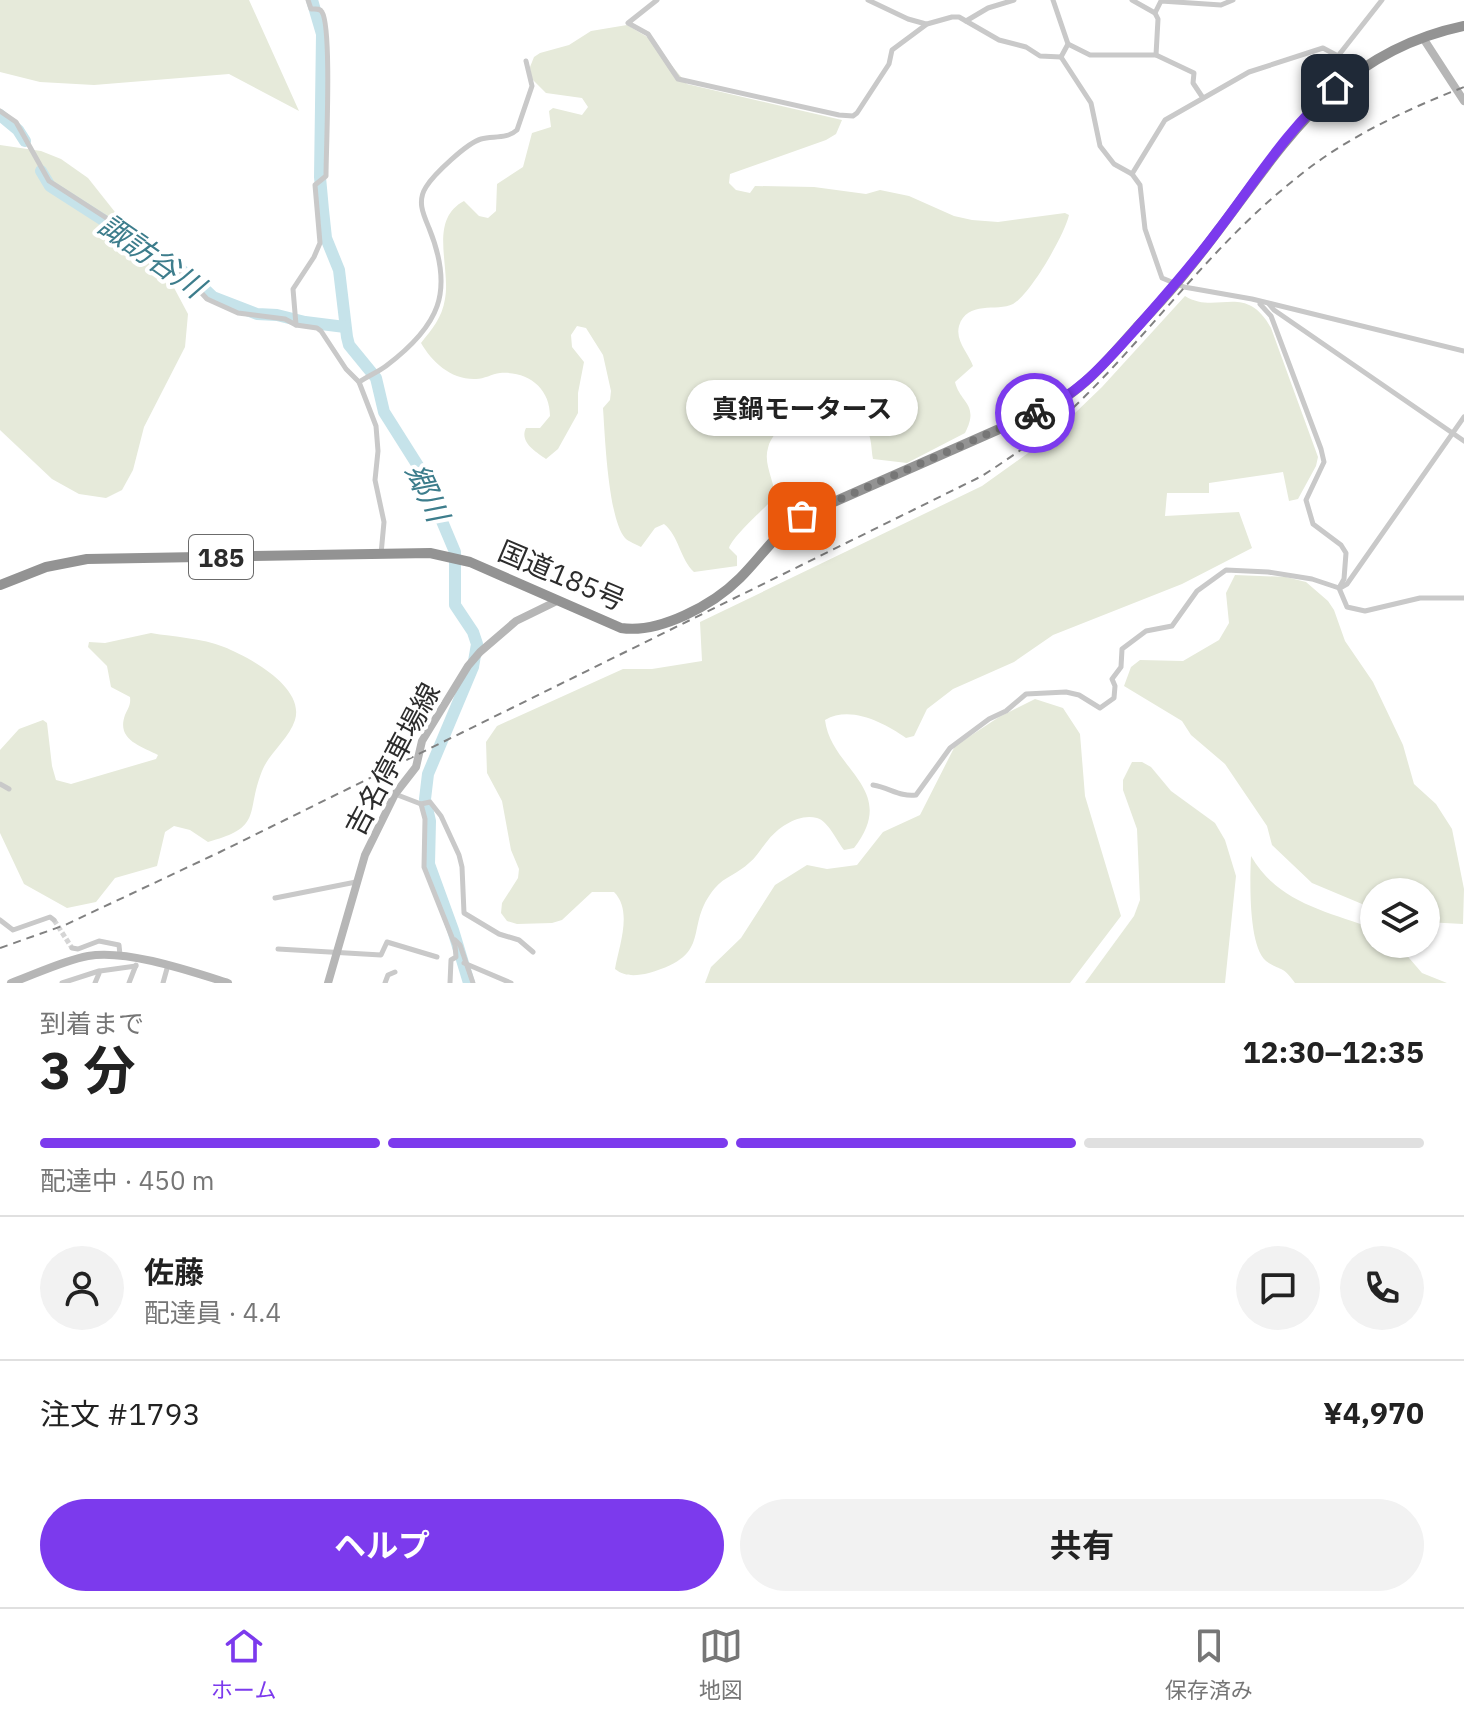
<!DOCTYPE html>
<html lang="ja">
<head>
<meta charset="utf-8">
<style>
  body { margin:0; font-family:"IBM Plex Sans","Noto Sans JP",sans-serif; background:#f2f2f2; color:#222; height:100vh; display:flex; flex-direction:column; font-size:30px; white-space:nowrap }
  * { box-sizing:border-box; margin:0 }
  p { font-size:26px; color:#767676 }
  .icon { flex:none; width:44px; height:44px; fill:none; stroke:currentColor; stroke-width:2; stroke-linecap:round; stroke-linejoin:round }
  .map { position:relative; height:983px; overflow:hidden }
  .panel { display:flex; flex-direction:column; background:#fff; flex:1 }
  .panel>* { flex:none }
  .tools { position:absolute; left:1360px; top:878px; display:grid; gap:16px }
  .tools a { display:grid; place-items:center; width:80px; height:80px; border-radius:50%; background:#fff; box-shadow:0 2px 6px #0004; font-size:40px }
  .pin { position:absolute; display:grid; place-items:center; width:68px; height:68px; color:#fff; margin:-34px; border-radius:16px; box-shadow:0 4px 12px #0006 }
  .courier { position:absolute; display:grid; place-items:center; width:80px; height:80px; margin:-40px; border:6px solid #7c3aed; border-radius:50%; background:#fff; color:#222; box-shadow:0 2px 10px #0007 }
  .bubble { position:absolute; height:56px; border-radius:28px; background:#fff; box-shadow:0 2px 6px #0004; font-size:26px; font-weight:700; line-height:56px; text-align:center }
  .headline em { font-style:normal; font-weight:700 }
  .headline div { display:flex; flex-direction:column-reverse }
  .headline { display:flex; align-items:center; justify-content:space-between; height:136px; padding:0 40px }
  h1 { font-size:52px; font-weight:700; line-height:60px }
  .bar { display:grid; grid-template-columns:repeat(4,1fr); gap:12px 8px; align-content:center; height:96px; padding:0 40px }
  .bar i { height:10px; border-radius:6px; background:#e0e0e0 }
  .bar .active { background:#7c3aed }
  .bar p { grid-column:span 4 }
  .line { display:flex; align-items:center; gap:20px; padding:0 40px; border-top:2px solid #e0e0e0 }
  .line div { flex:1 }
  .round { display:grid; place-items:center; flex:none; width:84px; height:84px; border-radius:42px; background:#f2f2f2 }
  .cta { display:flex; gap:16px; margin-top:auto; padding:16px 40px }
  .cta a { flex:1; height:92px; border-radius:48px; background:#7c3aed; color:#fff; font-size:32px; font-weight:700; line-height:92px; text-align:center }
  .cta a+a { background:#f2f2f2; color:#222 }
  .menu { display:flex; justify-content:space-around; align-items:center; height:112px; border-top:2px solid #e0e0e0; background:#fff; font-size:22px; color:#767676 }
  .menu a { display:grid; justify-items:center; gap:4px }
  .menu .active { color:#7c3aed }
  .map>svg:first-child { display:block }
  .green { fill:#e6eada }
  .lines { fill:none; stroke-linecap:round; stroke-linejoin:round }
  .river { stroke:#c6e3ea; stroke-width:12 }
  .street-tunnel { stroke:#d5d5d5; stroke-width:5; stroke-dasharray:5 2.5; stroke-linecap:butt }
  .street { stroke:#c9c9c9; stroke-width:5 }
  .secondary { stroke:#b6b6b6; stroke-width:8 }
  .highway { stroke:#939393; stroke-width:10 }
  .rail { stroke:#818181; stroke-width:2; stroke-dasharray:8 6; stroke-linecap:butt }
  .done { stroke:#767676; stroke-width:8; stroke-dasharray:0 14.4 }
  .route { stroke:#7c3aed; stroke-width:10 }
  .labels { text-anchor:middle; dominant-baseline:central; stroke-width:8; stroke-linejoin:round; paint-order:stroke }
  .shield { fill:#fff; stroke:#6b6b6b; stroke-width:2 }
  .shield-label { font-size:26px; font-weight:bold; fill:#2c2c2c }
  .street-label { font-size:28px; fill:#2c2c2c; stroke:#fff }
  .water-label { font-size:30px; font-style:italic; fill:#3d7d8c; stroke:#fff }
</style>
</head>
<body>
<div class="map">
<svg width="1464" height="983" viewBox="0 0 1464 983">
  <rect width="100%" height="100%" fill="#fff"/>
  <g class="green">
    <path d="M0,0h249l50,111 -70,-37 -135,11 -54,-3 -40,-10z"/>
    <path d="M627,25l22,13 38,46 155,36 -6,14 -10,6 -96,34 -1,9 7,7 14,3 5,-7 59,1 52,7 14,-4 29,6 45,20 18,4 26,2 67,-9 4,2c-4,19 -39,80 -56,89 -16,8 -46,-4 -54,22 -4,15 10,28 14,40l-18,16c5,21 25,22 10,51l-58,30 -34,-4c-2,-10 -1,-22 -7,-31 -21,-33 -89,-15 -98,20 -5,16 7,34 7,49 -11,12 -42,39 -46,51l8,8v10l-43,6c-14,-13 -15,-36 -30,-48l-9,4 -14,19c-5,-3 -12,-5 -16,-9 -17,-20 -20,-102 -22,-130l7,-8 1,-9 -8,-36 -17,-27 -9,-2 -6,9 1,12 12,15 -6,31v20l-20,36 -12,10c-10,-7 -27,-17 -20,-31h14l10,-12c0,-28 -22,-45 -50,-43 -8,1 -16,6 -24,6 -25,1 -44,-17 -55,-36 11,-14 21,-25 24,-44 6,-32 -17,-79 19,-98l15,15 9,2 8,-7 1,-27 26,-17 9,-34 19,-6 -2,-16 4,-3 29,7 6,-8 -6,-9 -36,-5 -15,-15 -1,-11 4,-10 6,-4 29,-8 22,-14z"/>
    <path d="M0,145l41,6 20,8 27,19 84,106 16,30 -3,33 -41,80 -11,43 -11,20 -16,8 -27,-4 -27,-15 -52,-49z"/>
    <path d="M1185,296c32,20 60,-15 86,32l47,129 -2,9 -18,33 -9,2 -6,-29 -74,11v10h-42l-2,23 74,-4 13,36 -70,36 -129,51 -39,27 -61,27 -26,20 -13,27 -8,2c-22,-15 -55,-33 -81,-18 6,50 75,69 29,128l-10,2c-7,-9 -16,-29 -27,-32 -18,-5 -38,9 -48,21 -7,8 -12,18 -20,24 -10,10 -25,14 -34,25 -33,39 1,66 -66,85 -13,3 -24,4 -34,-4 4,-23 18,-58 -1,-77h-22l-30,28 -10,3 -35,1 -10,-3 -6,-8 1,-10 16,-25 1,-9 -8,-19 -9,-49 -15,-28 -1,-31 11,-16 126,-57h29l50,-8 -2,-39 282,-136 67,-48 53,-51z"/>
    <path d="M1235,575l51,2 20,5 22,19 6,9 11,31 28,41 30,63 11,39 22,20 16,25 12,60 -1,35 -37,-2v-30h-52v17l-62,-26 -40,-38 -5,-19 -42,-62 -34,-29 -9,-14 -58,-35 7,-19 9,-7 43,1 36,-21 10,-17 -3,-30z"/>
    <path d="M151,633c23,4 51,5 73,14 25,10 81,40 71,73 -6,19 -26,33 -33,51 -17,43 2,56 -54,71l-18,-12 -16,-4 -9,6 -8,34 -42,12 -19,24 -29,6 -43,-24 -24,-51v-83l19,-21 24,-9 4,3 5,43 4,14 15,4 85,-25 2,-4c-17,-9 -42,-15 -33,-40 3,-7 6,-10 5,-18l-19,-10 -4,-21 -19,-19 1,-5 16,1z"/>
    <path d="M1035,699l28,9 17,26 5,62 36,120 -51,67h-365l6,-16 30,-29 34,-53 32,-20 20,4 30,-4 26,-33 37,-17 35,-69 44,-29z"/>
    <path d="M1132,762h10l9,5 20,24 44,32 10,17 11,36 -11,107h-140l49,-67 6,-16 -3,-71 -14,-39v-10z"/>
    <path d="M1251,856c27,47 75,55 123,73v15h23l25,29 25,10h-152c-12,-18 -15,-12 -29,-22 -18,-15 -16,-83 -15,-105z"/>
  </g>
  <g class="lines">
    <g class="river">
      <path d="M312,0l10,34 -2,143 3,33 3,28 13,32 8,67 2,8 27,33 8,34 36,57 35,83v53l18,27 4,12 -4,23 -45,107 -3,25 5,22 -1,43 24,66 16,53"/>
      <path d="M0,115l18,15 7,11"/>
      <path d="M41,171l9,15 142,91 21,20 44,17 20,1 28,7 40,5"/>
    </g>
    <path class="street-tunnel" d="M54,920l18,28"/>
    <g class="street">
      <path d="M657,0l-29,23 20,11 30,45 161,36 14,1 4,-3 32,-49 3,-14 35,-26 25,-7h7l40,23 27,7 14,9 21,1"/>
      <path d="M868,0l40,19 18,5"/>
      <path d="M1053,0l15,44 -7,13"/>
      <path d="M1132,0l23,13"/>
      <path d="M966,21l22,-13 26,-8"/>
      <path d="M1068,44l22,11h66l38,18 -1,10 10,15"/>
      <path d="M1156,55l2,-36 -3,-6 6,-12 60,4 12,-5"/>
      <path d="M1061,57l30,46 9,43 14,18 18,10 8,11 5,44 17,49 22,9 68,12 212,52"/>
      <path d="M1335,87l-3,-14 6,-17 44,-56"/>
      <path d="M0,111l16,11 33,59 62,40 3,11 8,8 65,37 20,22 31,14 47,6 11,6 21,3 4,3 25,38 13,13 17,44 2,25 -3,29 9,42 -3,32"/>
      <path d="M1132,174l33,-54 84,-48 74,-24 15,8"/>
      <path d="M1260,304l11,12 50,133 3,13 -18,38 7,24 28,21 5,8 -2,26 -5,9 8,19 18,4 55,-13h44"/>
      <path d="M1269,304l5,6 190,131"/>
      <path d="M296,325l-3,-36 21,-32 6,-14 -5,-58 11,-9c0,-26 6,-148 -4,-164 -2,-4 -6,-3 -11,-3l-3,-9"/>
      <path d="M359,382c9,-6 19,-10 27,-16 53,-40 69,-74 43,-138 -6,-14 -12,-27 -3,-41 8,-13 41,-44 55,-48 13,-3 26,0 36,-9l15,-44 -6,-25"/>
      <path d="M1340,588l7,-4 117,-167"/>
      <path d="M0,784l9,5"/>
      <path d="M873,785c17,3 27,12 43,10l34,-47 39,-29 17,-8 20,-17 40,-2 13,3 21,13 14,-10 1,-12 -3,-7 9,-12 1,-18 24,-18 26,-5 25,-35 29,-21 42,2 44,7 27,9"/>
      <path d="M395,794l26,10 9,-2 11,14 18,39 3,12 2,46 35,21 20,6 14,12"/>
      <path d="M421,804l4,15 -1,48 31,78 1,12 -5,3 -1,23"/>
      <path d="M275,898l81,-16"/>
      <path d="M0,920l13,10 37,-13 4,3"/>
      <path d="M455,940l5,5 13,38"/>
      <path d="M72,948l6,1 21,-8 20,4 1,10"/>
      <path d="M278,949l103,6 6,-13 50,15"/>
      <path d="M464,963l47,20"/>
      <path d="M62,983l37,-12"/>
      <path d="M95,983l5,-12 36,-5"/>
      <path d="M129,983l7,-18"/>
      <path d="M163,983l5,-18"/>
      <path d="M385,983l3,-8 7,-3"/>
    </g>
    <g class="secondary">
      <path d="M1423,38l41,63"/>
      <path d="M11,983c25,-9 51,-22 77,-27 38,-7 102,15 140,27"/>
      <path d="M328,983l37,-128 30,-61 21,-27 6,-26 46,-75 12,-14 36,-31 41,-20"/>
    </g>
    <path class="highway" d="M0,585l46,-18 41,-8 343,-6 40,9 151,66c38,6 92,-23 119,-50 21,-21 36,-45 62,-62l245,-108c38,-19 62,-50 90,-81 18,-19 36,-38 52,-59 84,-102 132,-212 275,-242"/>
    <path class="rail" d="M0,948l65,-23 155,-73 762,-376c32,-21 64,-42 92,-69 76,-73 137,-161 220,-227 49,-41 111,-70 170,-93"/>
  </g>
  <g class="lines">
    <path class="done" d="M802,516l233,-103"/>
    <path class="route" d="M1035,413c42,-17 68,-48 98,-81 29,-33 59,-66 86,-103 36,-47 70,-102 116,-141"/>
  </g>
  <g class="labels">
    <rect class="shield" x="189" y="535" width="64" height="44" rx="6"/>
    <g class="shield-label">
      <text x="221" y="557">185</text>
    </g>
    <g class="street-label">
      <text transform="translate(562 575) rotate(23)">国道185号</text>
      <text transform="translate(392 759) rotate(-62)">吉名停車場線</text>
    </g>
    <g class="water-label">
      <text transform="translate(152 255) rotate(35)">諏訪谷川</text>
      <text transform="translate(428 492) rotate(65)">郷川</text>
    </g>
  </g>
</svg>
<div class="tools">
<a><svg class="icon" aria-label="layers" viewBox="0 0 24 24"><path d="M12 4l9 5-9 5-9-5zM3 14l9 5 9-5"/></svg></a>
</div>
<div class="pin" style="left:802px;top:516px;background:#ea580c"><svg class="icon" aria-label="bag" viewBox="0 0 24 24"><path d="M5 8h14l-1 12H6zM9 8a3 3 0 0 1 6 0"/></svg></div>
<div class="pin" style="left:1335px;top:88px;background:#1f2937"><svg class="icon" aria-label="home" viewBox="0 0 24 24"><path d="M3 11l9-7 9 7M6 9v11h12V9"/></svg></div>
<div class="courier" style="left:1035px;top:413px"><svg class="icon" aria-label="bike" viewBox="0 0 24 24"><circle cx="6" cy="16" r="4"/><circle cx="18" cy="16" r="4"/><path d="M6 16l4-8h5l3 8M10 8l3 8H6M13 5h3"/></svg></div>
<div class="bubble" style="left:686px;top:380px;width:232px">真鍋モータース</div>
</div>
<section class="panel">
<div class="headline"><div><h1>3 分</h1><p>到着まで</p></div><em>12:30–12:35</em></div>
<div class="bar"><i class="active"></i><i class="active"></i><i class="active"></i><i></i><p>配達中 · 450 m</p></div>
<div class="line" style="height:144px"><a class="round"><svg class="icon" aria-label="person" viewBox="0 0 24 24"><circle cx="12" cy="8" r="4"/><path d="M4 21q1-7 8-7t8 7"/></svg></a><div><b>佐藤</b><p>配達員 · 4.4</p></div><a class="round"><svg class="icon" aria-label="chat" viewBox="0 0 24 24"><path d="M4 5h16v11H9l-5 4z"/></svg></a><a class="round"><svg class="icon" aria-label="phone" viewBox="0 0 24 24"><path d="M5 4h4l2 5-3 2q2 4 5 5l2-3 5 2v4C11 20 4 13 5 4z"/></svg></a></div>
<div class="line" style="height:104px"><div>注文 #1793</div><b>¥4,970</b></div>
<div class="cta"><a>ヘルプ</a><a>共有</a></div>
</section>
<nav class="menu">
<a class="active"><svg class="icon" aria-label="home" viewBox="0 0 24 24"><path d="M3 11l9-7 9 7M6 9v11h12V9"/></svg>ホーム</a>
<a><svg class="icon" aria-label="map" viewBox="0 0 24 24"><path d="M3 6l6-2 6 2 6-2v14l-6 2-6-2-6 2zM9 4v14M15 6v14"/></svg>地図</a>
<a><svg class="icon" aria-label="saved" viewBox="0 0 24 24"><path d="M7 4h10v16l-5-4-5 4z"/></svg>保存済み</a>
</nav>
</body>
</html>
